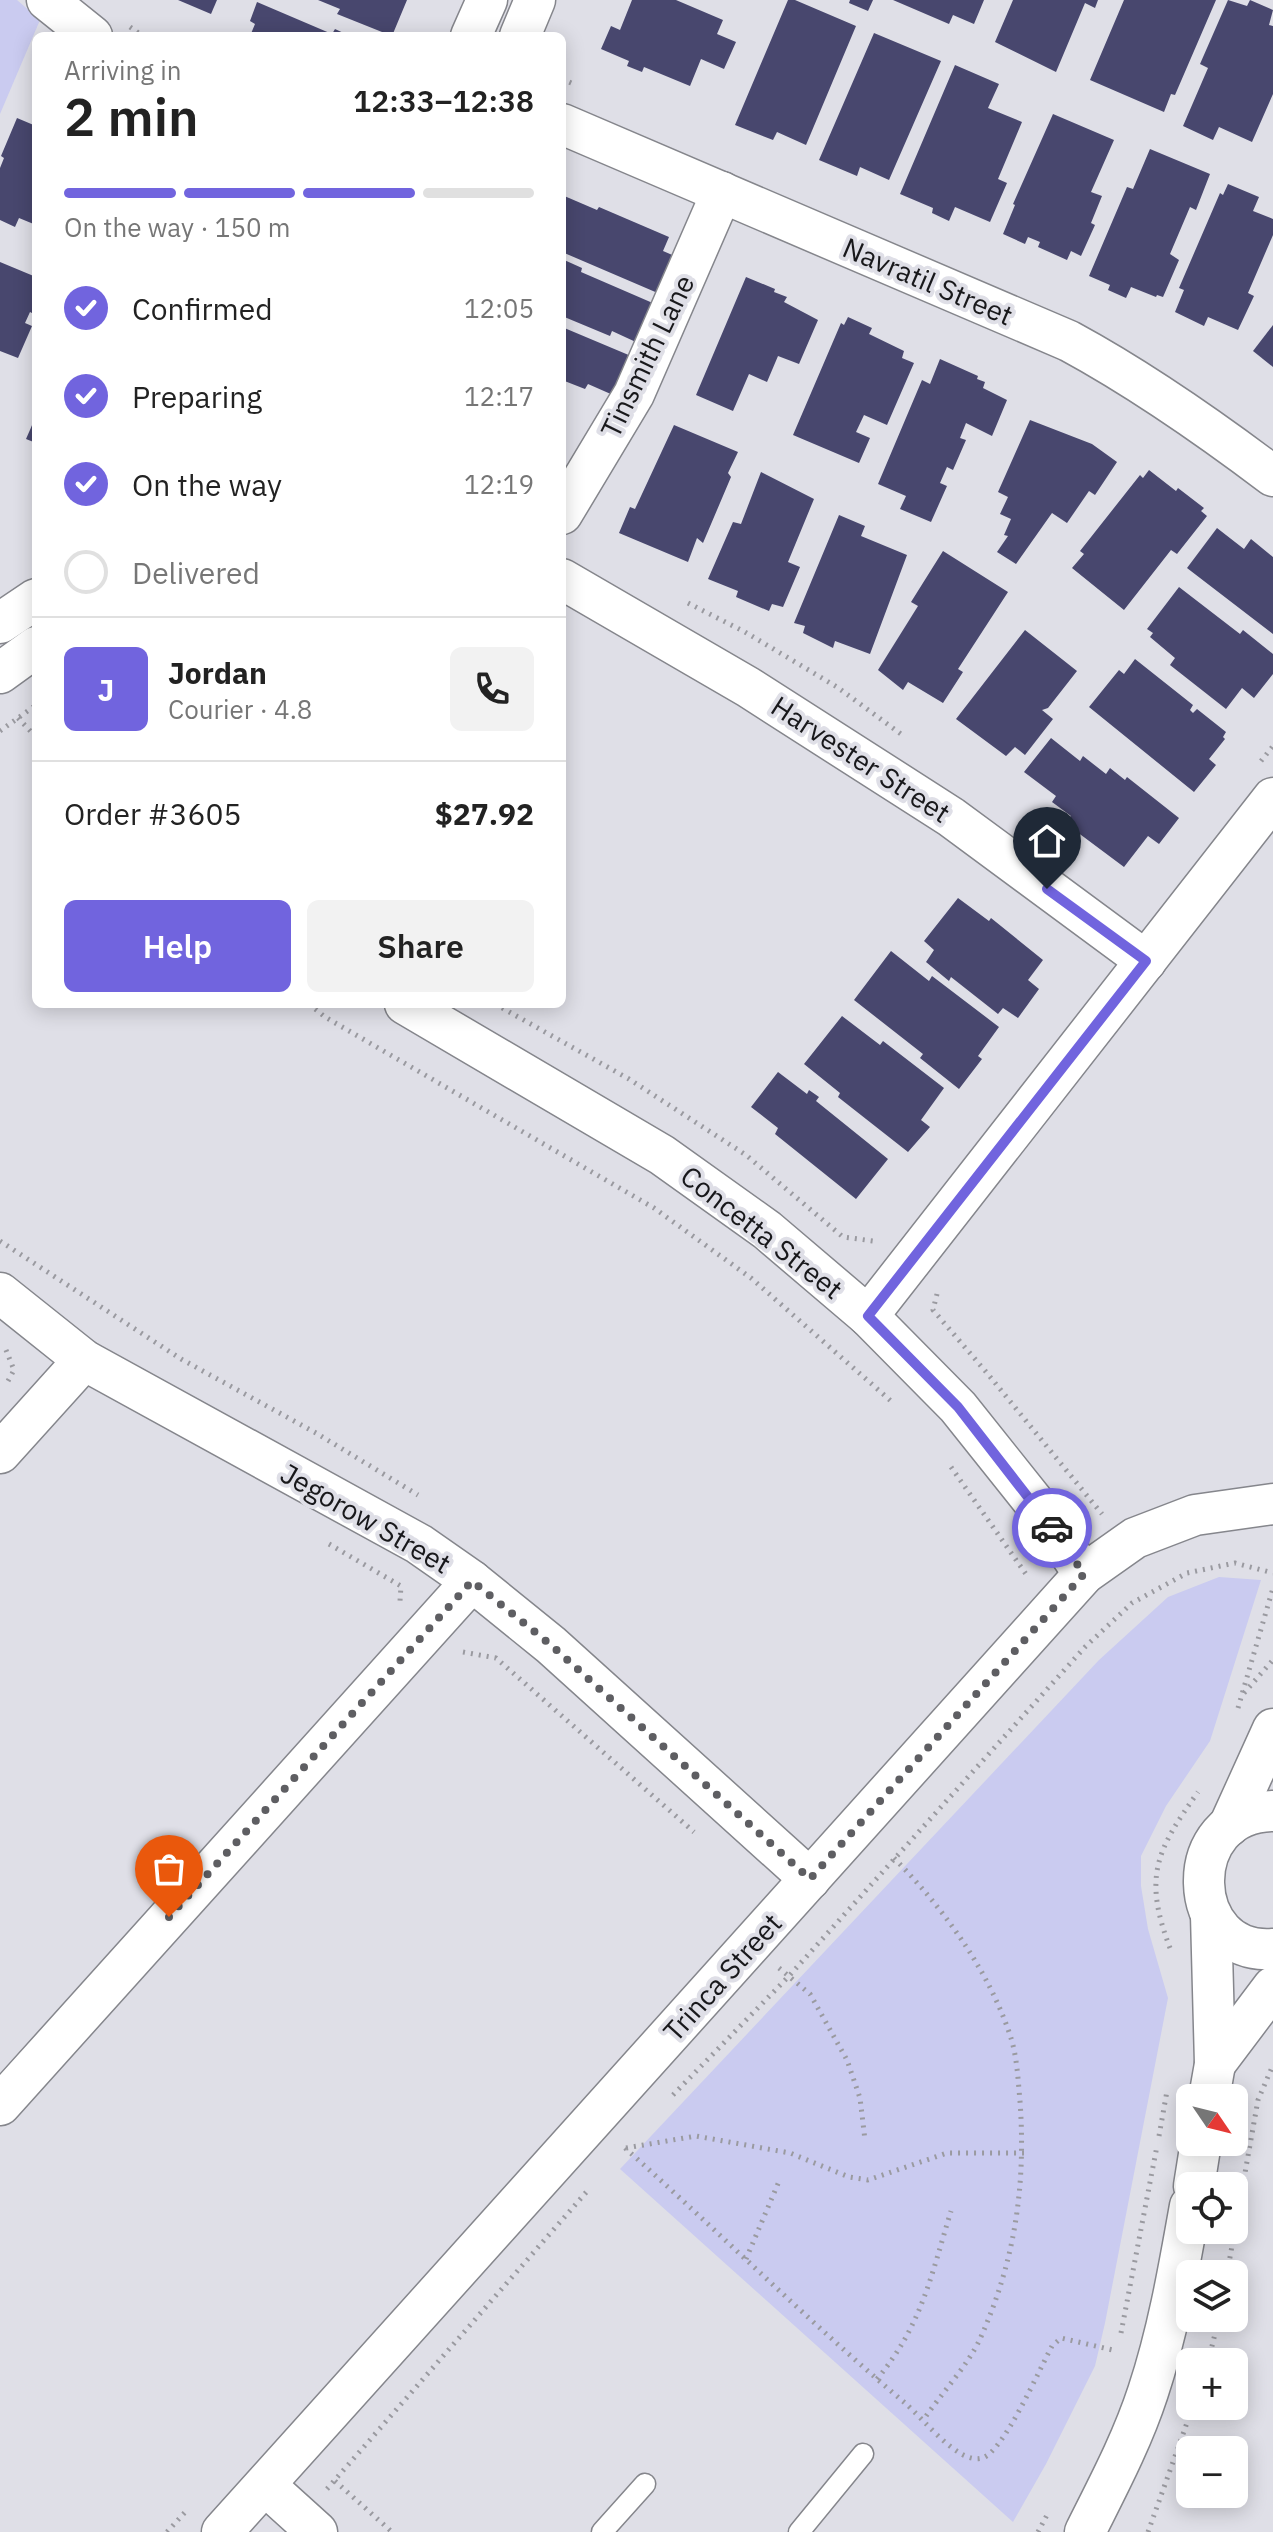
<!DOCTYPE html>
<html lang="en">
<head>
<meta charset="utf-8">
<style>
  body { margin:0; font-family:"IBM Plex Sans",sans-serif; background:#f2f2f2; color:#222; height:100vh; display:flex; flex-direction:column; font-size:30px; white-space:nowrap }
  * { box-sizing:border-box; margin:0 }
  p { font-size:26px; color:#767676 }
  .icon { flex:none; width:44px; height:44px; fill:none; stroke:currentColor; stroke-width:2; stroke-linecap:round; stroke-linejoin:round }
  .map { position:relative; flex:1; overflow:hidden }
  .panel { position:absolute; left:32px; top:32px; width:534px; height:976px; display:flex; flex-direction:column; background:#fff; border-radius:12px; box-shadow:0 4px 20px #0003 }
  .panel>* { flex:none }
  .needle { width:52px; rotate:125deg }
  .fabs { position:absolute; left:1176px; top:2084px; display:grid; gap:16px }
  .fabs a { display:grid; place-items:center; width:72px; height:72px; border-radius:12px; background:#fff; box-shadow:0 4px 20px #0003; font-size:40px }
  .pin { position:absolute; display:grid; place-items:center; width:68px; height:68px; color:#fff; margin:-82px -34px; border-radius:50% 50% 50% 0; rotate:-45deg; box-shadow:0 0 8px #0007 }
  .pin .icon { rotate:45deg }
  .courier { position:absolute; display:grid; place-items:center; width:80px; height:80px; margin:-40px; border:6px solid #7164de; border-radius:50%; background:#fff; color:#222; box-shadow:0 2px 10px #0007 }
  .overview em { font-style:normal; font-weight:600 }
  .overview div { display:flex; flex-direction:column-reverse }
  .overview { display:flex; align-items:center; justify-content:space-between; height:136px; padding:0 32px }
  h1 { font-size:52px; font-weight:600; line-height:60px }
  .bar { display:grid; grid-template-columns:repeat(4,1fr); gap:12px 8px; align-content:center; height:96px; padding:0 32px }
  .bar i { height:10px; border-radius:6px; background:#e0e0e0 }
  .bar .selected { background:#7164de }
  .bar p { grid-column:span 4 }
  .line { display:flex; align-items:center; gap:20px; padding:0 32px; border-top:2px solid #e0e0e0 }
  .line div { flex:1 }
  .round { display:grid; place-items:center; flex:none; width:84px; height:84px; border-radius:12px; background:#f2f2f2 }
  ol { padding:0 32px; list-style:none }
  li { display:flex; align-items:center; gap:24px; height:88px }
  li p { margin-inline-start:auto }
  li .icon { padding:8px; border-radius:50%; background:#7164de; color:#fff; stroke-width:4 }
  li:last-child { color:#767676 }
  li i { width:44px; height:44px; border:4px solid #e0e0e0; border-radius:50% }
  .cta { display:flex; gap:16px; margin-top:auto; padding:16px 32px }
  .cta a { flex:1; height:92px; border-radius:12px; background:#7164de; color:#fff; font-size:32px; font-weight:600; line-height:92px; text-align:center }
  .cta a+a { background:#f2f2f2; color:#222 }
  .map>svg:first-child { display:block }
  .green { fill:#cacbf0 }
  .building { fill:#48476e }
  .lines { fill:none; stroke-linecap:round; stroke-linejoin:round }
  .lane-casing { stroke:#85868c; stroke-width:23 }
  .street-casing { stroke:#85868c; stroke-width:43 }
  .path { stroke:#9a9aa0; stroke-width:5; stroke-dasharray:2 6; stroke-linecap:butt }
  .lane { stroke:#fff; stroke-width:20 }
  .street { stroke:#fff; stroke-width:40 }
  .done { stroke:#5e5e62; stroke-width:8; stroke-dasharray:0 14.4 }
  .route { stroke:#7164de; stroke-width:10 }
  .labels { text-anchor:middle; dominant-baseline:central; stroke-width:8; stroke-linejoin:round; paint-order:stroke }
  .street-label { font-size:28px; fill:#18181b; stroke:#dfdfe7 }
</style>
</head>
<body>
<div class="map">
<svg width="1273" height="2532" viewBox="0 0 1273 2532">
  <rect width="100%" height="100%" fill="#dfdfe7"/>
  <g class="green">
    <path d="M0,0h17l23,20 -40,94z"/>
    <path d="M1219,1577l42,3 -51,161 -44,65 -25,50v30l7,43 20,69 -63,325 -10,43 -49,98 -33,58 -393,-353 479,-509 69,-63z"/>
  </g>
  <g class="building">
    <path d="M178,0h39l-6,14z"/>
    <path d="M318,0h89l-15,36 -55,-22 3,-5z"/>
    <path d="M632,0h44l47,20 -6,14 19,8 -12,27 -23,-10 -11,27 -46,-19 -2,5 -15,-6 2,-5 -28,-12 10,-23 9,4z"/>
    <path d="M788,0h7l61,26 -50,119 -29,-13 -4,8 -38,-15z"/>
    <path d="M850,0h23l-5,11 -19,-8z"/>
    <path d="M893,0h91l-10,24 -21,-9 -4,9z"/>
    <path d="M1013,0h85l-3,8 -10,-5 -29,69 -61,-30z"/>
    <path d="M1124,0h92l-41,95 -4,-1 -7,18 -74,-32z"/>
    <path d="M1228,0l19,6 3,-6 23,10 -4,15 4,1v68l-21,48 -33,-15 -6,13 -30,-14 25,-58 -8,-4z"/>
    <path d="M257,2l75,32 3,-5 15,7h-100l5,-12 -5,-3z"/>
    <path d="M874,33l67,28 -52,119 -29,-13 -3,9 -38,-16z"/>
    <path d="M955,65l44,19 -11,24 34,14 -24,57 9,4 -17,39 -35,-15 -6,14 -17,-8 1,-5 -33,-14z"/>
    <path d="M1053,114l61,26 -23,52 11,4 -11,27 4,2 -14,31 -10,-5 -4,9 -29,-13 2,-5 -12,-5 -3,7 -22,-10 12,-29 -2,-1z"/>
    <path d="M17,118l19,8v99l-17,-7 -4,9 -15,-7v-52l4,-10 -3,-2z"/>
    <path d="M1150,149l60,25 -14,36 -6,-3 -20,47 9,6 -16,37 -6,-2 -1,2 -25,-10 -5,11 -18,-8 2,-5 -21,-9 38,-89 6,2z"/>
    <path d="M1228,184l31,13 -6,14 20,8v16l-25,58 6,3 -16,34 -30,-13 -4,9 -29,-14 9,-22 -5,-2 41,-95 3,2z"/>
    <path d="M562,195l35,15 2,-3 70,30 -6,14 14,6 -17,37 -98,-42z"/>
    <path d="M562,259l20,9 -1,4 74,32 -17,39 -26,-12 -2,5 -48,-20z"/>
    <path d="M0,262l36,15v38l-6,-3 -5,11 7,3 -14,32 -18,-7z"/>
    <path d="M746,277l29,12 -1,3 13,5 -3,5 34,18 -19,44 -21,-8 -11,26 -18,-8 -16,37 -37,-16z"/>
    <path d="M848,317l24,11 -3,6 35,17 -2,7 12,5 -27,62 -23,-10 -8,17 14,6 -11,25 -66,-28 48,-112 3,2z"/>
    <path d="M1273,325v42l-20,-16z"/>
    <path d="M562,327l69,29 -18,39 -25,-11 -3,5 -23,-9z"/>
    <path d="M940,359l38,17 -1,3 8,3 -2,6 24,12 -15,36 -26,-13 -6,15 6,2 -13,30 -6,-3 -7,16 7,3 -16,36 -31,-13 6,-13 -28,-12 44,-104 8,4z"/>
    <path d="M36,416v27l-10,-4z"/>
    <path d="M1030,420l62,24 25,18 -22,33 -6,-4 -22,32 -15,-10 -36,51 -19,-12 11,-16 -4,-1 7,-16 -11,-5 8,-17 -10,-5z"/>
    <path d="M674,425l64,27 -10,21 3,4 -28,66 -6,-5 -9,24 -69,-29 11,-26 5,2z"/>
    <path d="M1149,470l27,21 2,-3 26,20 -3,3 6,5 -30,38 -6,-4 -47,60 -52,-42 12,-14 -4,-3 60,-76 3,3z"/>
    <path d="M761,472l53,27 -26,63 12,5 -17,40 -11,-3 -3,7 -33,-14 2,-6 -30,-12 25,-57 8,2z"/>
    <path d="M839,515l26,11 -4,10 46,19 -37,99 -35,-13 -2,7 -30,-15 2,-7 -11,-3z"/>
    <path d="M1217,528l27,21 7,-10 22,18v77l-86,-66z"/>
    <path d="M943,551l65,41 -50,77 5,3 -20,31 -35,-21 -5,8 -25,-20 40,-64 -7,-4z"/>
    <path d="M1179,587l61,47 3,-4 30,24v20l-19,24 -12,-10 -16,21 -56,-44 5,-7 -25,-21 3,-4 -6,-4z"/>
    <path d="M1025,630l52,41 -29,37 -6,2 11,9 -28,36 -10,-8 -9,9 -50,-37z"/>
    <path d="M1135,659l58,46 -3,5 3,3 4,-4 29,23 -3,5 2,2 -16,20 7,6 -22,27 -105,-85 30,-37 5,4z"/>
    <path d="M1051,738l29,23 3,-5 23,18 4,-6 15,12 2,-3 52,41 -20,26 -11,-8 -24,31 -59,-44 6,-7 -19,-14 4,-6 -32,-24z"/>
    <path d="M958,898l31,23 2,-3 52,42 -15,20 11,9 -21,29 -15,-10 -5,6 -47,-37 -2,4 -23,-19 8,-12 -10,-9z"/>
    <path d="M891,951l38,30 3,-5 67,51 -21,29 4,3 -23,30 -39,-31 3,-4 -69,-54z"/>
    <path d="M842,1016l38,29 3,-4 61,47 -23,32 9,7 -22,25 -70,-55 2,-4 -36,-29z"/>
    <path d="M778,1072l29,22 2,-4 10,7 -3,4 72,58 -32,40 -81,-65 3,-6 -27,-21z"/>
  </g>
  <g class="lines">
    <defs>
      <g id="lane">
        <path d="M602,2532l43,-48"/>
        <path d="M799,2532l64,-78"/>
      </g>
      <g id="street">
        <path d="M47,0l45,36"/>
        <path d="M471,36l16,-36"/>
        <path d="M520,36l15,-36"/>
        <path d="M562,124l507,217c72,39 139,86 204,135"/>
        <path d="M562,514l72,-120 88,-202"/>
        <path d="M562,579l186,108 203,130 195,144"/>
        <path d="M0,623l36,-24"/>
        <path d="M0,673l36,-26"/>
        <path d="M405,1004l257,151 105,75 101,86 90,91 79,99 47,68"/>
        <path d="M0,1293l84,67 335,184 53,37 79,64 259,234"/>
        <path d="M868,1316l405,-518"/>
        <path d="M0,1453l84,-93"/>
        <path d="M1273,1811c-95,1 -89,145 0,138"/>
        <path d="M1229,1826l44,-97"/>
        <path d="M1215,2064l58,-77"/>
        <path d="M1209,2098l6,-34 -4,-149"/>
        <path d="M0,2105l472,-524"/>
        <path d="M1194,2186l7,-44"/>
        <path d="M265,2485l52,47"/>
        <path d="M222,2532l862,-958 51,-36 60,-23 78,-11"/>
        <path d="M1085,2532c23,-46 47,-91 63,-140 20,-60 31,-124 42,-186"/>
      </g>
    </defs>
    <use href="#lane" class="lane-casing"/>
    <use href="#street" class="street-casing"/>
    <g class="path">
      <path d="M130,27l13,9"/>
      <path d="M562,79l14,6"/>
      <path d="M688,603l57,29 92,55 64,47"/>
      <path d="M18,718l18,19"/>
      <path d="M0,731l36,-26"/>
      <path d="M1261,761l12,-15"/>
      <path d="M309,1004l16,13 329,191 97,70 140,123"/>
      <path d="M495,1004l134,75 117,76 97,82 30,4 4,-3"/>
      <path d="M0,1241l181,118 135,74 102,62"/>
      <path d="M937,1294l-4,16 54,63 115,141"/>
      <path d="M6,1350l8,20 -6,11"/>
      <path d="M951,1467l77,110"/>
      <path d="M329,1544l72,42 -1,15"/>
      <path d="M463,1652l33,6 198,174"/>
      <path d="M1244,1693l29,-33"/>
      <path d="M1238,1708l35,-120"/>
      <path d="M894,1858c49,50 94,111 116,177 7,20 8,45 10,66 6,85 -5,160 -40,238 -12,26 -39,55 -56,80"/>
      <path d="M1170,1948c-27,-71 -14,-97 28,-156"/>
      <path d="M779,1968l31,26 37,66 13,38 5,42"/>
      <path d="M673,2095l116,-119 296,-329 47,-44 55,-30 48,-10 38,10"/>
      <path d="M1159,2136l8,-45"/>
      <path d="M625,2148c94,84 184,174 280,255 18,15 53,62 77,55 21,-5 58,-90 70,-112l9,-8 56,13"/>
      <path d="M626,2148l70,-12 94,17 59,24 19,3 79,-27h77"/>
      <path d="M746,2259l34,-80"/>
      <path d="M1227,2274l31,-174 15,-35"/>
      <path d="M1121,2333l36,-187"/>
      <path d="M1208,2362l11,-44"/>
      <path d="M877,2379c45,-54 54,-103 74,-168"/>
      <path d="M335,2481l57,51"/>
      <path d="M327,2489l262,-300"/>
      <path d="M167,2532l21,-23"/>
      <path d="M1038,2532l9,-17"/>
      <path d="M1148,2532l45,-126"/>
    </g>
    <use href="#lane" class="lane"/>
    <use href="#street" class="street"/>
  </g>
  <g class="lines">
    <path class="done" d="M169,1917l303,-336 79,64 259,234 274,-305 -32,-46"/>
    <path class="route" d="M1047,889l99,72 -278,355 90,91 94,121"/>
  </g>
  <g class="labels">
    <g class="street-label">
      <text transform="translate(928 281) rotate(23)">Navratil Street</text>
      <text transform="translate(647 356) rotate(-64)">Tinsmith Lane</text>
      <text transform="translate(861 759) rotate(33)">Harvester Street</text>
      <text transform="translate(762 1232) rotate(38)">Concetta Street</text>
      <text transform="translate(366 1518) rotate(30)">Jegorow Street</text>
      <text transform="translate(722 1977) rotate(-48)">Trinca Street</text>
    </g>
  </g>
</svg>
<div class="fabs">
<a><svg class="needle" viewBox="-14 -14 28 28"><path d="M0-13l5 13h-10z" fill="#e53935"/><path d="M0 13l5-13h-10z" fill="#767676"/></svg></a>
<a><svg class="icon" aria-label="locate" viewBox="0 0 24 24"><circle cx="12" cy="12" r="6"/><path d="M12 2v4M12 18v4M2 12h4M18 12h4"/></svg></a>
<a><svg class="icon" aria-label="layers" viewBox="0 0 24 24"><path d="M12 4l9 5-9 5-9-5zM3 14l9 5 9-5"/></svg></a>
<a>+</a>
<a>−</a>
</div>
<div class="pin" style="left:169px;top:1917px;background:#ea580c"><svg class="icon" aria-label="bag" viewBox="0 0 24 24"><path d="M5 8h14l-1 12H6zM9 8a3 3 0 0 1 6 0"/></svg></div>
<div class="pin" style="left:1047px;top:889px;background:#1f2937"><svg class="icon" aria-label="home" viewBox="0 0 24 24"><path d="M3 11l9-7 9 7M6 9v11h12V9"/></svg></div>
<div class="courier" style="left:1052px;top:1528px"><svg class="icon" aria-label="car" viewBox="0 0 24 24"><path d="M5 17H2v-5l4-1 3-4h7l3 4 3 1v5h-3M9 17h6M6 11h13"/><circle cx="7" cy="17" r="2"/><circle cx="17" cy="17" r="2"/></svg></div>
<section class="panel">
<div class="overview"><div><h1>2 min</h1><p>Arriving in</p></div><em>12:33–12:38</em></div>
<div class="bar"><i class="selected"></i><i class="selected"></i><i class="selected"></i><i></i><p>On the way · 150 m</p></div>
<ol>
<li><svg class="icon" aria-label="check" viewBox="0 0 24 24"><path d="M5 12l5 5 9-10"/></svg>Confirmed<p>12:05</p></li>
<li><svg class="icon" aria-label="check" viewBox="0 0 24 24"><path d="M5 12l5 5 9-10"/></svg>Preparing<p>12:17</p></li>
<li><svg class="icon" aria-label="check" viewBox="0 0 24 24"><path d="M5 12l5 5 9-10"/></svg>On the way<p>12:19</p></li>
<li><i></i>Delivered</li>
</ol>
<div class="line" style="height:144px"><b class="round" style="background:#7164de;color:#fff">J</b><div><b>Jordan</b><p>Courier · 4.8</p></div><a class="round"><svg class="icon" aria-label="phone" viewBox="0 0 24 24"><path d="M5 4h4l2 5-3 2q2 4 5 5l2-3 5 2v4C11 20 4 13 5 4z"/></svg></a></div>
<div class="line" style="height:104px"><div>Order #3605</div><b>$27.92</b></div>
<div class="cta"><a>Help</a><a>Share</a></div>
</section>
</div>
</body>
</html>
